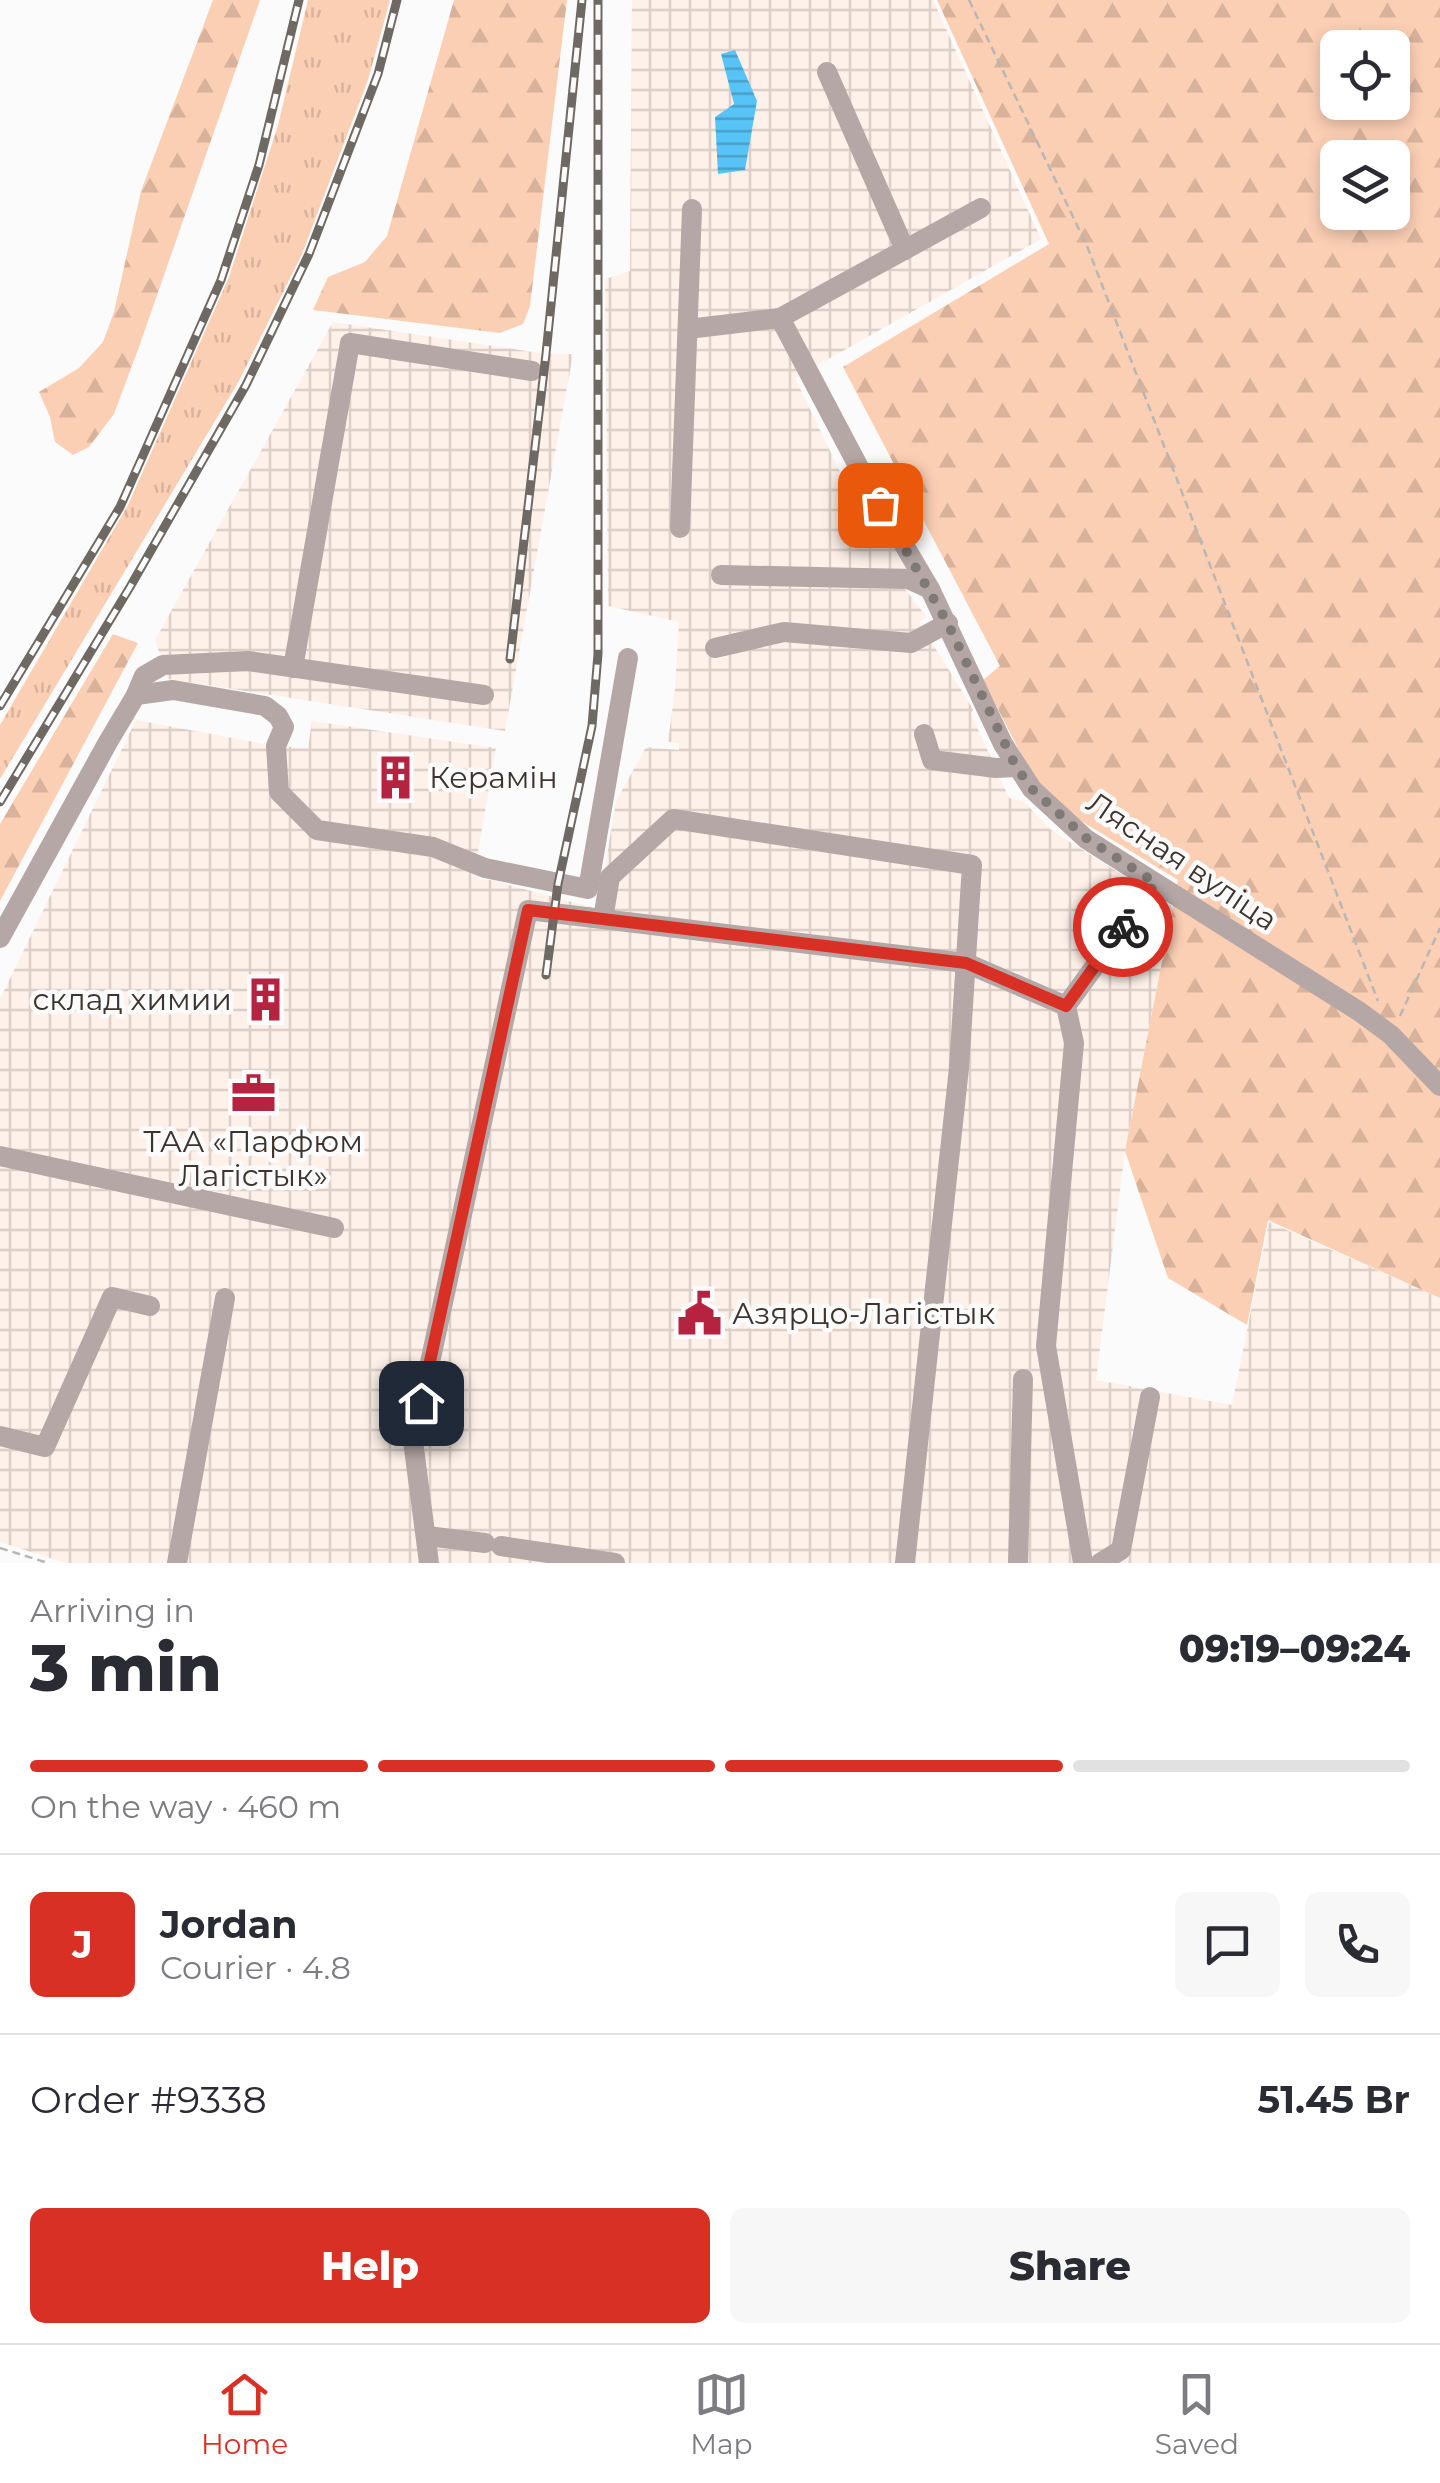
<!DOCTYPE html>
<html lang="en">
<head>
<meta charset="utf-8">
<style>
  body { margin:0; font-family:Montserrat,sans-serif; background:#f7f7f7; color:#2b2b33; height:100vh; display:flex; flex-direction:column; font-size:38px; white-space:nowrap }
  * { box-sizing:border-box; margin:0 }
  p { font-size:32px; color:#7c7c81 }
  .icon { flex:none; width:55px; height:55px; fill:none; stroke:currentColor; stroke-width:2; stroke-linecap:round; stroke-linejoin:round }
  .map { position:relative; height:1563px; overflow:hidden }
  .side { display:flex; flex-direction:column; background:#fff; flex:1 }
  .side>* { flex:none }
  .buttons { position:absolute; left:1320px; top:30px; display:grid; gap:20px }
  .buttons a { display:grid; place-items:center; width:90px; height:90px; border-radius:15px; background:#fff; box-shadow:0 5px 15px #0003; font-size:50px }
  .pin { position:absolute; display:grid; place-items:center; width:85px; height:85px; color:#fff; margin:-42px; border-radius:20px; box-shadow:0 5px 15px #0006 }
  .courier { position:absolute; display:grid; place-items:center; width:100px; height:100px; margin:-50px; border:8px solid #d93025; border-radius:50%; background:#fff; color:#222; box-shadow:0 2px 12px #0007 }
  .head em { font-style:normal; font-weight:800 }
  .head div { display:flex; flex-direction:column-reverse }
  .head { display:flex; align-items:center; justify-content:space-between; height:170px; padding:0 30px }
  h1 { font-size:65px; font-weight:800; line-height:75px }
  .bar { display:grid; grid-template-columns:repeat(4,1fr); gap:15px 10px; align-content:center; height:120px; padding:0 30px }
  .bar i { height:12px; border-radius:8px; background:#e1e1e2 }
  .bar .active { background:#d93025 }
  .bar p { grid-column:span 4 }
  .line { display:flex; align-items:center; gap:25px; padding:0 30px; border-top:2px solid #e1e1e2 }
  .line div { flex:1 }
  .round { display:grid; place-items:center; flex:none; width:105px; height:105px; border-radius:15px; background:#f7f7f7 }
  .action { display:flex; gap:20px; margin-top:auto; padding:20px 30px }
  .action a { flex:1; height:115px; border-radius:15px; background:#d93025; color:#fff; font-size:40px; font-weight:800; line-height:115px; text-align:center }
  .action a+a { background:#f7f7f7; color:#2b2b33 }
  .dock { display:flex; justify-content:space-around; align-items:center; height:140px; border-top:2px solid #e1e1e2; background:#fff; font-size:28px; color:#7c7c81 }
  .dock a { display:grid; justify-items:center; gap:5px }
  .dock .active { color:#d93025 }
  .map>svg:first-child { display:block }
  .industrial { fill:url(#industrial-grid) }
  .grass { fill:url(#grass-tufts) }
  .forest { fill:url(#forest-firs); fill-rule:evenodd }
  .water { fill:url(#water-rules) }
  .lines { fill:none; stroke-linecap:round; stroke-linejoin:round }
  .path { stroke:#b9b6b4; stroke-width:2.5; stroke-dasharray:8 5; stroke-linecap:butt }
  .minor { stroke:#b5a7a6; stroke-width:20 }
  .rail-casing { stroke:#6f6964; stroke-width:9 }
  .rail { stroke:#fbfbfb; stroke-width:5; stroke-dasharray:15; stroke-linecap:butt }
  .done { stroke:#807a76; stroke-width:10; stroke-dasharray:0 18 }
  .route { stroke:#d93025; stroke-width:12 }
  .labels { text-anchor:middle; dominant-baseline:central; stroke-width:9; stroke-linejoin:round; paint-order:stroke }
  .poi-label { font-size:30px; fill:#3d342e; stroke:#fbfbfb; text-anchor:start }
  .street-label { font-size:30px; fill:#3d342e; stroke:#fbfbfb }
</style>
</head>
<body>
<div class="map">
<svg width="1440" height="1563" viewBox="0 0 1440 1563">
  <defs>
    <pattern id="industrial-grid" width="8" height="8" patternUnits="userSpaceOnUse" patternTransform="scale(2.5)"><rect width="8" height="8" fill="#fef1e9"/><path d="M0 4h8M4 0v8" fill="none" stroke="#dbcfc8"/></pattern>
    <pattern id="grass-tufts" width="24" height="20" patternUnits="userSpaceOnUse" patternTransform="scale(2.5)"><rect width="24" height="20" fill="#fbcfb4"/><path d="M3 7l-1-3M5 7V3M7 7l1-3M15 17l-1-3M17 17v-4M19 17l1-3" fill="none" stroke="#d8b29b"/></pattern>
    <pattern id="forest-firs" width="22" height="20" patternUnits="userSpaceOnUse" patternTransform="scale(2.5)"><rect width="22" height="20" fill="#fbcfb4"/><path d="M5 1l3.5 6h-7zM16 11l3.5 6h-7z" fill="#d8b29b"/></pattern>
    <pattern id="water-rules" width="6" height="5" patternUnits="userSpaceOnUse" patternTransform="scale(2.5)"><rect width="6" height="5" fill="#57c3f6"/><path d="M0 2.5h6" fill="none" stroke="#499fc8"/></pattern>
  </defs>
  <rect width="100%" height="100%" fill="#fbfbfb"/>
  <g class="industrial">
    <path d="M632,0h301l108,239 -246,139 45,94 75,103 -14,9 25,32 -7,6 54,87 -2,5 38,84 14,3 28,29 122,77 -48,244 -29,229 136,25 37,-183 171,76v265h-1375l-65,-21v-543l136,-279 140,26 32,2 4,-27 184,27 -22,127 8,5h8l108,29 18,-108 30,-54 33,3v-7l-11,-1 7,-53 4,-67 -71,-16 -3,-327 25,-8z"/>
    <path d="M333,322l213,32h27l-68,377 -337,-52 -13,-39z"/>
  </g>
  <path class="grass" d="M308,0h82l-22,80 -66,174 -63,127 -239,398v-54l128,-220 101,-228 49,-152z"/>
  <g class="forest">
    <path d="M213,0h47l-121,347 -25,67 -25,33 -16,8 -18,-13 -5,-25 -11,-25 40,-24 24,-26 11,-30 27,-121z"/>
    <path d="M454,0h113l-37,306 -7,18 -23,9 -187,-23 15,-33 37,-15 22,-26z"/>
    <path d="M937,0h503v1298l-172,-78 -21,105 -79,-47 -43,-127 53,-271 -110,-67 -33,-32 -52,-101 17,-14 -157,-299 206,-123zM1338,48h54v54h-54zM1338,158h54v54h-54z"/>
    <path d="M113,634l25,9 -138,258v-77z"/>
  </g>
  <path class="water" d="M735,50l22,51 -12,69 -27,4 -3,-57 19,-13 -13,-50z"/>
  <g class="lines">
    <g class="path">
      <path d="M969,0l118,246 291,755"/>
      <path d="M1400,1016l40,-88"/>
      <path d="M0,1548l48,15"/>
    </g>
    <g class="minor">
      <path d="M827,72l78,178"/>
      <path d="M981,208l-201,110 84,159 66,112 73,155 29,45 54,50 274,173 31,23 49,51"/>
      <path d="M688,329l92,-11"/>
      <path d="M680,528l12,-319"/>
      <path d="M721,575l187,4 22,10"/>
      <path d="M715,648l69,-16 127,11 37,-20"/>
      <path d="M293,668l57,-325 182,28"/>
      <path d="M136,695l37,-5 92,16 13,10 6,11 -8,19 3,46 38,38 116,17 52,21 103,21 40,-231"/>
      <path d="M924,734l8,26 64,8 20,-1"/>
      <path d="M603,919l7,-42 63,-58 299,46 -13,203 -54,495"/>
      <path d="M0,938l108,-196 28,-47 8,-19 19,-11 85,-4 236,34"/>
      <path d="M0,1156l334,72"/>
      <path d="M0,1436l45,11 67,-150 38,9"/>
      <path d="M427,1536l58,7"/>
      <path d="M501,1546l114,17"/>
      <path d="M177,1563l48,-265"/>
      <path d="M429,1563l-16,-122 115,-531 438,53 100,43"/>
      <path d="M1018,1563l5,-184"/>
      <path d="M1083,1563l-37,-217 28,-303 -8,-37 89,-123"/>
      <path d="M1100,1563l21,-13 29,-153"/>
    </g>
    <defs>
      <g id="rail">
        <path d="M510,659l36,-305 36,-354"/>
        <path d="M0,706l120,-199 101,-227 38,-115 40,-165"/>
        <path d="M0,802l130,-215 116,-202 63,-131 69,-180 19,-74"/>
        <path d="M546,975l12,-91 34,-158 6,-72v-654"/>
      </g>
    </defs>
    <use href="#rail" class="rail-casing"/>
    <use href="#rail" class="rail"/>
  </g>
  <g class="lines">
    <path class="done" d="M880,505l68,119 68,143 16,22 54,49 70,45 -33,44"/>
    <path class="route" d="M421,1403l107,-493 438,53 100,43 57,-79"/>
  </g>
  <defs>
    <symbol id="building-bare" viewBox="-9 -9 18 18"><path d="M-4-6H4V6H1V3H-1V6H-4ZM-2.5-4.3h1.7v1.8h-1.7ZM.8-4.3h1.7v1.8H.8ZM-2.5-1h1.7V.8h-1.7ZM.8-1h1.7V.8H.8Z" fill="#b52341" stroke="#fbfbfb" stroke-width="2.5" paint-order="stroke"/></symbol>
    <symbol id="office-bare" viewBox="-9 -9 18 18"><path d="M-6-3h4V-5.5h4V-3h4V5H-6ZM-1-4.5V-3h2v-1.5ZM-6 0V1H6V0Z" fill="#b52341" stroke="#fbfbfb" stroke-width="2.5" paint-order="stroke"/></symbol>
    <symbol id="civic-bare" viewBox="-9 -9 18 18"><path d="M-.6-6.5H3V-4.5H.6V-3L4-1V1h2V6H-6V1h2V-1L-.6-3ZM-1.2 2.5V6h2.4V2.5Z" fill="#b52341" stroke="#fbfbfb" stroke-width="2.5" paint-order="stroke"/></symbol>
  </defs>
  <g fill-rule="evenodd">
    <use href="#building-bare" x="364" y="746" width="63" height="63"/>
    <use href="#building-bare" x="234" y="968" width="63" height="63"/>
    <use href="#office-bare" x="222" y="1062" width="63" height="63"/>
    <use href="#civic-bare" x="668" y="1282" width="63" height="63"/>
  </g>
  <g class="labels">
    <g class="poi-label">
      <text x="429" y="777">Керамін</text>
      <text x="232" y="999" text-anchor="end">склад химии</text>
      <text x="253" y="1141" text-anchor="middle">ТАА «Парфюм<tspan x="253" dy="34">Лагістык»</tspan></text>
      <text x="732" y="1313">Азярцо-Лагістык</text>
    </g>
    <g class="street-label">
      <text transform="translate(1182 861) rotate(34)">Лясная вуліца</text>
    </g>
  </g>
</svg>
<div class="buttons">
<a><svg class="icon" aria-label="locate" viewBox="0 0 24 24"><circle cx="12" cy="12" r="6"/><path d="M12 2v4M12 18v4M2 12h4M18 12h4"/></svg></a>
<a><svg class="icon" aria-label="layers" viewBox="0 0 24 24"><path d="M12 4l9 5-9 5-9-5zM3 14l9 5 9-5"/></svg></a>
</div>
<div class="pin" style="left:880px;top:505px;background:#ea580c"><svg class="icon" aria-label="bag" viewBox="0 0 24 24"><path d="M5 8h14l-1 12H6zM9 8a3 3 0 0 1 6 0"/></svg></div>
<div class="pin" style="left:421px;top:1403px;background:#1f2937"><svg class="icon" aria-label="home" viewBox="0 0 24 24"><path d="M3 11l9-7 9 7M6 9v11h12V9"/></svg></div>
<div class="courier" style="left:1123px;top:927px"><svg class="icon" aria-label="bike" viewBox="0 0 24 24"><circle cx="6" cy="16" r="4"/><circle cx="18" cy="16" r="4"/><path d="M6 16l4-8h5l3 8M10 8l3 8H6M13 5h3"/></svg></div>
</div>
<section class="side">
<div class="head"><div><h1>3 min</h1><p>Arriving in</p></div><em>09:19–09:24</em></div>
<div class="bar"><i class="active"></i><i class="active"></i><i class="active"></i><i></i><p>On the way · 460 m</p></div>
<div class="line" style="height:180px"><b class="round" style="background:#d93025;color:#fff">J</b><div><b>Jordan</b><p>Courier · 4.8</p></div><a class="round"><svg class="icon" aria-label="chat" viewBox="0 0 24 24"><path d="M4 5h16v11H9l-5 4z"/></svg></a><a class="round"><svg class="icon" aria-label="phone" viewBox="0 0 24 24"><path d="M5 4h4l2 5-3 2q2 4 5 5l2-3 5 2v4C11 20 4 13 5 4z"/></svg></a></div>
<div class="line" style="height:130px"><div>Order #9338</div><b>51.45 Br</b></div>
<div class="action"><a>Help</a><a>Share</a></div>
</section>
<nav class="dock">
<a class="active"><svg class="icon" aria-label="home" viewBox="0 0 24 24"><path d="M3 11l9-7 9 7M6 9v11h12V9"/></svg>Home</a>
<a><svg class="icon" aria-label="map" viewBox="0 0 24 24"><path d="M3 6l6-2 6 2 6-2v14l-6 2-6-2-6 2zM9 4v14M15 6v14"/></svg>Map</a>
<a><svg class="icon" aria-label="saved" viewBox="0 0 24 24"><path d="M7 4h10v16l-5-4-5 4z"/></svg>Saved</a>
</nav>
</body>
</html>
